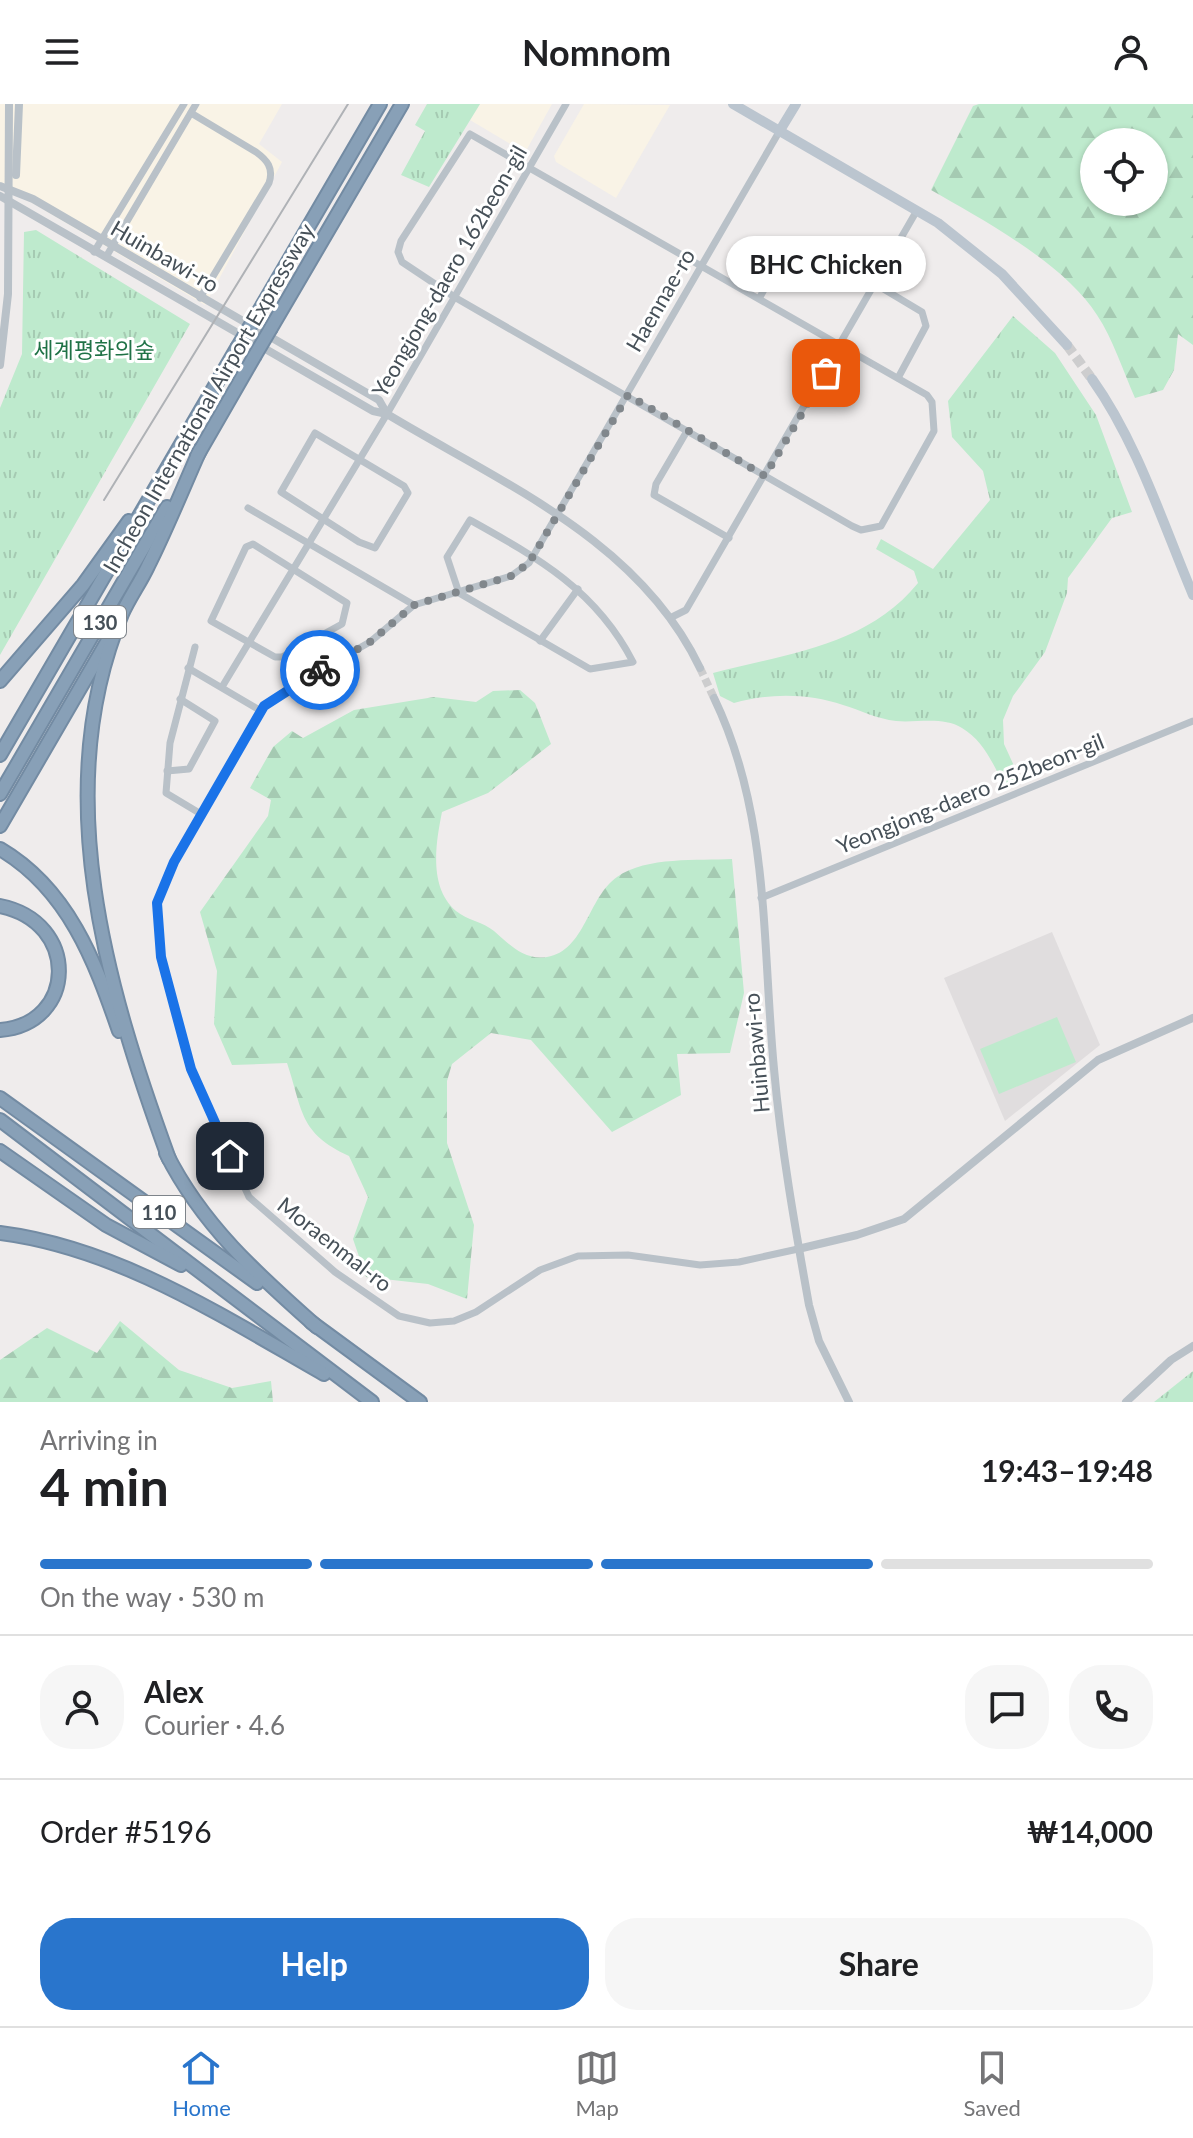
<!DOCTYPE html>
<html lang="en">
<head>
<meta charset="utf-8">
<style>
  body { margin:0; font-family:Lato,"Noto Sans KR",sans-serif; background:#f6f6f6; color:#202124; height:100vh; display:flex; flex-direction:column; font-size:30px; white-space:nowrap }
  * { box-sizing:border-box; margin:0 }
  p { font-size:26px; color:#757577 }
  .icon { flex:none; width:44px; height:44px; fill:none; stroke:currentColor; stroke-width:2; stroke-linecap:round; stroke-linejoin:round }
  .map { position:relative; height:1298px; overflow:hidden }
  .drawer { display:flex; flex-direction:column; background:#fff; flex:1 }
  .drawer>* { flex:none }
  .controls { position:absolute; left:1080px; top:24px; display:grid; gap:16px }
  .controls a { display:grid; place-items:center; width:88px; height:88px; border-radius:50%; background:#fff; box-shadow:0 2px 6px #0004; font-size:40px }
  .pin { position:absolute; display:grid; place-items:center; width:68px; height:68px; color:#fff; margin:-34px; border-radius:16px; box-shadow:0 4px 12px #0006 }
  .courier { position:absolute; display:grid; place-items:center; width:80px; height:80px; margin:-40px; border:6px solid #1a73e8; border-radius:50%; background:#fff; color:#222; box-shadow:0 2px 10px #0007 }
  .bubble { position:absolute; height:56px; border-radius:28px; background:#fff; box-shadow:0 2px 6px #0004; font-size:26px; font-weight:700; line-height:56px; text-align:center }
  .summary em { font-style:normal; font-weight:700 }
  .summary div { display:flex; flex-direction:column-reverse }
  .summary { display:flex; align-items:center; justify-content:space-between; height:136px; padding:0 40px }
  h1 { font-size:52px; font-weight:700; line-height:60px }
  .bar { display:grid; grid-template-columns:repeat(4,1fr); gap:12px 8px; align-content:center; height:96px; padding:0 40px }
  .bar i { height:10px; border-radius:6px; background:#e0e0e0 }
  .bar .current { background:#2975cc }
  .bar p { grid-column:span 4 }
  .line { display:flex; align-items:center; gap:20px; padding:0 40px; border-top:2px solid #e0e0e0 }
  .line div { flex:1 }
  .round { display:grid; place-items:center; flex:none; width:84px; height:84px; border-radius:32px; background:#f6f6f6 }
  .button { display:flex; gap:16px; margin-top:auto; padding:16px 40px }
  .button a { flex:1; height:92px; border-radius:32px; background:#2975cc; color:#fff; font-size:32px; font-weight:700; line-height:92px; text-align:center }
  .button a+a { background:#f6f6f6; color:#202124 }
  header { display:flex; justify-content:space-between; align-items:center; height:104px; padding:0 40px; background:#fff; font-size:36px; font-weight:700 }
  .dock { display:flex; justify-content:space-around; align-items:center; height:112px; border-top:2px solid #e0e0e0; background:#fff; font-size:22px; color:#757577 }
  .dock a { display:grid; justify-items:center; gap:4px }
  .dock .current { color:#2975cc }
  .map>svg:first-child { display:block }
  .commercial { fill:#f9f3e6 }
  .education { fill:#e0ddde }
  .grass { fill:#beeacd }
  .forest { fill:url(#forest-firs); fill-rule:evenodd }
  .park { fill:url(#park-tufts) }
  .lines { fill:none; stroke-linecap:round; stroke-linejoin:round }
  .tertiary-tunnel { stroke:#cdcdce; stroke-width:8; stroke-dasharray:8 4; stroke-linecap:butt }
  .secondary-tunnel { stroke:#cdcdce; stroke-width:10; stroke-dasharray:10 5; stroke-linecap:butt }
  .motorway-casing { stroke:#738ba3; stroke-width:16 }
  .minor { stroke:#b9c1c8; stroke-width:7 }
  .tertiary { stroke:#b9c1c8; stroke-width:8 }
  .secondary { stroke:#bbc5cf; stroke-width:10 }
  .motorway { stroke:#88a0b7; stroke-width:12 }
  .rail { stroke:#afb2b6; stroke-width:2 }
  .motorway-bridge-casing { stroke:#738ba3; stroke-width:16; stroke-linecap:butt }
  .motorway-bridge { stroke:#88a0b7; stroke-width:12 }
  .done { stroke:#81878c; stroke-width:8; stroke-dasharray:0 14.4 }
  .route { stroke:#1a73e8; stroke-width:10 }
  .labels { text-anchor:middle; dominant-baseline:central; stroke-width:6; stroke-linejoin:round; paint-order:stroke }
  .shield { fill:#fff; stroke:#7e848a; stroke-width:2 }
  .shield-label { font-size:20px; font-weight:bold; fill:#465058 }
  .street-label { font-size:22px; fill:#465058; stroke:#fff }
  .park-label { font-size:22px; fill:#1f7246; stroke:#fff }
</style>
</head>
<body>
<header><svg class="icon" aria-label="menu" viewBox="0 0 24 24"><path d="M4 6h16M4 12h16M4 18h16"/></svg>Nomnom<svg class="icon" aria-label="person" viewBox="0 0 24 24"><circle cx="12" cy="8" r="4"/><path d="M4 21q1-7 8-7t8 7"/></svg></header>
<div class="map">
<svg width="1193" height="1298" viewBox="0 0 1193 1298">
  <defs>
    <pattern id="forest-firs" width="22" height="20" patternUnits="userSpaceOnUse" patternTransform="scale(2)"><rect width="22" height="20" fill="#beeacd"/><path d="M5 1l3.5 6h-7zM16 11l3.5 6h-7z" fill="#a5cab2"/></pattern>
    <pattern id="park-tufts" width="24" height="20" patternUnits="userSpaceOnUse" patternTransform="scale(2)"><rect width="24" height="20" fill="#beeacd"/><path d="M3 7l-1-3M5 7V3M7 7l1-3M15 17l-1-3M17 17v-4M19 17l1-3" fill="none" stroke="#a5cab2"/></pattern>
  </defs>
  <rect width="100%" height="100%" fill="#efecec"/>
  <g class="commercial">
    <path d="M0,0h282l-23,40 23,18 -77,143 -205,-121z"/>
    <path d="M480,0h72l-25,45 -5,2 -52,-31z"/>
    <path d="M584,0l86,1 -54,93 -60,-36 -2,-6z"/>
  </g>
  <path class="education" d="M1052,828l48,113 -95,76 -61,-143z"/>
  <path class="grass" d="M1057,913l19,45 -77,32 -19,-45z"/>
  <g class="forest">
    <path d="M979,0h214v241l-15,-11 -4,36 -11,20 -28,8c-12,-27 -22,-59 -38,-83 -33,-52 -114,-95 -166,-125l42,-84zM1154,38v60h-60v-60z"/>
    <path d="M520,586l15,13 16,41 -63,49 -46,19c-6,30 -14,75 14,99 11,9 27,11 38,20 15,13 30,30 53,26 38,-6 41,-60 70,-80 30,-21 81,-16 115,-18l12,134 -14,60 -53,1 4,41 -69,37 -81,-92 -40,-7 -39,31 -5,17v62l27,82 -7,74 -39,-15 -62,-7 -13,-38 15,-42 -19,-41c-50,-23 -46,-45 -62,-93l-55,2 -18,-41 3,-53 -17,-59 68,-96 3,-16 -21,-12 23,-41 19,-16 11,7 51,-28 80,-13 42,5 17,-11z"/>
    <path d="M120,1217l59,49 53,18 39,-7 2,21h-273v-42l47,-32 50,25z"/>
  </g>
  <g class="park">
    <path d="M427,0h53l-51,83 -28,-12 24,-44 -10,-6z"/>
    <path d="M36,126l154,94 -190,331v-247l22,-54 2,-122z"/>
    <path d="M1013,212l42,37 41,62 36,97 -20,6 -44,60 -1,15 -22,59 -32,44 -10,24 1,24 17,37 -16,6c-11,-21 -21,-46 -43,-59 -19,-12 -45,-5 -66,-7 -19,-2 -36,-11 -53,-16 -35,-12 -74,-12 -109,-2l-14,-7 -7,-23c73,-19 154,-27 205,-90l-4,-12 -38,-22 5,-10 52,30 57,-69 -7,-29 -31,-34 -4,-36z"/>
    <path d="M1193,1267v31h-39z"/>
  </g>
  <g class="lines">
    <path class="tertiary-tunnel" d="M700,564l14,30"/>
    <path class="secondary-tunnel" d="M1067,241l25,34"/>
    <defs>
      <g id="motorway">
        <path d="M255,214l125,-214"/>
        <path d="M271,224l131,-224"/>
        <path d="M197,352l57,-99"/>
        <path d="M0,577l83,-96 46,-64"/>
        <path d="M0,651l237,-407"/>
        <path d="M0,690l167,-287"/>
        <path d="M0,722l111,-191"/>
        <path d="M0,745c68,40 95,112 119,182"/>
        <path d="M0,802c80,16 77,118 0,124"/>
        <path d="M0,994l257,185"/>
        <path d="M0,1016l372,282"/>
        <path d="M0,1047l106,74 75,40"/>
        <path d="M166,1049c36,72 91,121 151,174"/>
        <path d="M169,1055c-62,-170 -121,-368 -47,-545 7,-16 18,-31 26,-48 19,-38 35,-78 52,-116"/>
        <path d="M0,1129c118,15 222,83 324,141"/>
        <path d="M311,1218l109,80"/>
      </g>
    </defs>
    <use href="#motorway" class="motorway-casing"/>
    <g class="minor">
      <path d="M191,9l65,39c11,8 18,16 13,31l-69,115"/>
      <path d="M779,28l-250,431 -18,13 -97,29 -44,37 -73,41 -33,23 -90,156 -17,41 4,54 30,112 58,128 86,75 64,44 31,7 24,-2 22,-9 64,-42 38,-14 50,-1 72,10 39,-3 59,-13"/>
      <path d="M470,30l457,261 5,7 2,29 -53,95 -20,4 -9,-4 -396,-228 -54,-36 -4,-10 3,-11z"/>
      <path d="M94,148l90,-148"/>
      <path d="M106,153l90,-153"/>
      <path d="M760,193l29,-53 16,-2 117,70 4,14 -28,52"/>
      <path d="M687,327l-31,53 -2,11 75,43"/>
      <path d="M315,329l89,53 4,7 -33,55 -16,-6 -78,-50z"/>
      <path d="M248,404l166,97"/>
      <path d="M470,416c68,38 126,70 163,142l-43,7 -131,-76 -12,-36z"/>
      <path d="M253,440l94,59 -5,21 -60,33h-7l-64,-36 35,-74z"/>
      <path d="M670,514l16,-8 230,-398"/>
      <path d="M540,537l38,-52"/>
      <path d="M195,543l-25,96 -4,50 35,21"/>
      <path d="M188,564l73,43"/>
      <path d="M222,583l165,-273 179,-310"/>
      <path d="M167,667l22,-2 26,-48 -35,-22"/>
      <path d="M761,794l432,-177"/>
    </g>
    <g class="tertiary">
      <path d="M16,71l3,-71"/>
      <path d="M0,82l33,13 346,201 8,14"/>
      <path d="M0,92l373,215 14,3c116,70 252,126 313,254"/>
      <path d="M0,261l8,-71 1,-190"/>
      <path d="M714,594c56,116 48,245 60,371 7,79 21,158 35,236l10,36 30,61"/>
      <path d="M798,1145l59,-14 47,-16 194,-159 95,-42"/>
      <path d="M1126,1298l45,-42 22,-14"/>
    </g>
    <g class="secondary">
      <path d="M733,0l205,119 64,51 65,71"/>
      <path d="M779,28l17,-28"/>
      <path d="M1092,275c45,63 71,145 101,216"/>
    </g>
    <use href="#motorway" class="motorway"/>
    <path class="rail" d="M104,396l244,-396"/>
    <defs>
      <g id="motorway-bridge">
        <path d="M237,244l18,-30"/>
        <path d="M254,253l17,-29"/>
      </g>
    </defs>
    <use href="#motorway-bridge" class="motorway-bridge-casing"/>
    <use href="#motorway-bridge" class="motorway-bridge"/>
  </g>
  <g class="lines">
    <path class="done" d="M320,566l50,-28 44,-37 97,-29 18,-13 99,-168 137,81 61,-103"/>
    <path class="route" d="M230,1052l-39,-87 -30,-112 -4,-54 17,-41 90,-156 56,-36"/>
  </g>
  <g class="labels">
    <g class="shield">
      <rect x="74" y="502" width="52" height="32" rx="6"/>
      <rect x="133" y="1092" width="52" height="32" rx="6"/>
    </g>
    <g class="shield-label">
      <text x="100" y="518">130</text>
      <text x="159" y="1108">110</text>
    </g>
    <g class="street-label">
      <text transform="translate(165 152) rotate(30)">Huinbawi-ro</text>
      <text transform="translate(449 167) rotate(-60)">Yeongjong-daero 162beon-gil</text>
      <text transform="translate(660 196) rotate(-60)">Haennae-ro</text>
      <text transform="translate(208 294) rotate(-60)">Incheon International Airport Expressway</text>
      <text transform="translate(970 689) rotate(-22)">Yeongjong-daero 252beon-gil</text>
      <text transform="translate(756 949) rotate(-95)">Huinbawi-ro</text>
      <text transform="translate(335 1140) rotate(38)">Moraenmal-ro</text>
    </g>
    <g class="park-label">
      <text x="94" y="245">세계평화의숲</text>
    </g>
  </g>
</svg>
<div class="controls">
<a><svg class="icon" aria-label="locate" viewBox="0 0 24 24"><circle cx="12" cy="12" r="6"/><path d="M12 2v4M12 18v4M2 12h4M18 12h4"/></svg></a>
</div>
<div class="pin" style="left:826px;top:269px;background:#ea580c"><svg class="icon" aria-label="bag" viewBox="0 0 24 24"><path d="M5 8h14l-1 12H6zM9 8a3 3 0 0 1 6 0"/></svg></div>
<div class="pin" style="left:230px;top:1052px;background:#1f2937"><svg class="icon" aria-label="home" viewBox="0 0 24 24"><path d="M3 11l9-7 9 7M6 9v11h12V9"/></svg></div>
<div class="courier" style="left:320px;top:566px"><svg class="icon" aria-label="bike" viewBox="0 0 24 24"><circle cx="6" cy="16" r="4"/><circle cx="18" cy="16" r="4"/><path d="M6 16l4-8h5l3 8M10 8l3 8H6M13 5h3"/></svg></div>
<div class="bubble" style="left:726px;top:132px;width:200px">BHC Chicken</div>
</div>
<section class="drawer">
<div class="summary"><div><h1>4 min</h1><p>Arriving in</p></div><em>19:43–19:48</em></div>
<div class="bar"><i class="current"></i><i class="current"></i><i class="current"></i><i></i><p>On the way · 530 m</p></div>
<div class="line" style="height:144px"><a class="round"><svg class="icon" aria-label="person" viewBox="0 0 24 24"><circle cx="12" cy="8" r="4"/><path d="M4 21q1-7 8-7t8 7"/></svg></a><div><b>Alex</b><p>Courier · 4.6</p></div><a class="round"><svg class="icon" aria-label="chat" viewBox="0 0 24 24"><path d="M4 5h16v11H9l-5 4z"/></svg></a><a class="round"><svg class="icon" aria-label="phone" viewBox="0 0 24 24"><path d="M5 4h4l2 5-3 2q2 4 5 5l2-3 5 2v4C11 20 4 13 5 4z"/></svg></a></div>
<div class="line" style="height:104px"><div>Order #5196</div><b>₩14,000</b></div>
<div class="button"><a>Help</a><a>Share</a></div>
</section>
<nav class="dock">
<a class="current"><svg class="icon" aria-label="home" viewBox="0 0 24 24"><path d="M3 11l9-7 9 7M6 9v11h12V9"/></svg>Home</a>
<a><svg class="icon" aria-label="map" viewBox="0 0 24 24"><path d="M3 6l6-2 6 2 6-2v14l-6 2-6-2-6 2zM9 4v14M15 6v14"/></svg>Map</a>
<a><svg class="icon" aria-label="saved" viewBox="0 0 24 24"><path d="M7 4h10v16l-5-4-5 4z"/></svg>Saved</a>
</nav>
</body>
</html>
